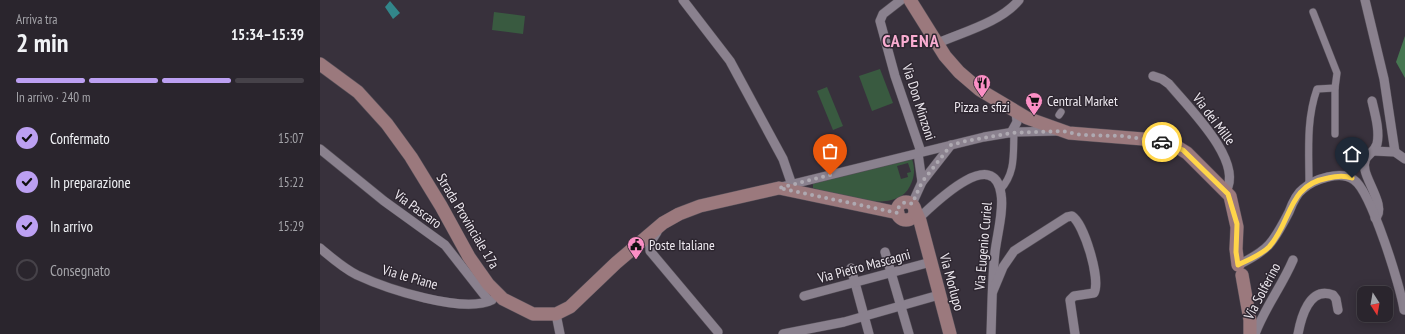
<!DOCTYPE html>
<html lang="it">
<head>
<meta charset="utf-8">
<style>
  body { margin:0; font-family:"PT Sans Narrow",sans-serif; background:#363139; color:#f1f3f6; height:100vh; display:flex; flex-direction:column; font-size:15px; white-space:nowrap }
  * { box-sizing:border-box; margin:0 }
  p { font-size:13px; color:#a5a5aa }
  .icon { flex:none; width:22px; height:22px; fill:none; stroke:currentColor; stroke-width:2; stroke-linecap:round; stroke-linejoin:round }
  .map { position:relative; flex:1; overflow:hidden }
  .drawer { display:flex; flex-direction:column; background:#2a252d; width:320px }
  .drawer>* { flex:none }
  .needle { width:26px; rotate:169deg }
  .buttons { position:absolute; left:1037px; top:286px; display:grid; gap:8px }
  .buttons a { display:grid; place-items:center; width:36px; height:36px; border-radius:8px; background:#2a252d; box-shadow:0 2px 10px #0003,0 0 0 1px #464249; font-size:20px }
  .pin { position:absolute; display:grid; place-items:center; width:34px; height:34px; color:#fff; margin:-41px -17px; border-radius:50% 50% 50% 0; rotate:-45deg; box-shadow:0 0 4px #0007 }
  .pin .icon { rotate:45deg }
  .courier { position:absolute; display:grid; place-items:center; width:40px; height:40px; margin:-20px; border:3px solid #ffd54a; border-radius:50%; background:#fff; color:#222; box-shadow:0 1px 5px #0007 }
  .headline em { font-style:normal; font-weight:600 }
  .headline div { display:flex; flex-direction:column-reverse }
  .headline { display:flex; align-items:center; justify-content:space-between; height:68px; padding:0 16px }
  h1 { font-size:26px; font-weight:600; line-height:30px }
  .bar { display:grid; grid-template-columns:repeat(4,1fr); gap:6px 4px; align-content:center; height:48px; padding:0 16px }
  .bar i { height:5px; border-radius:3px; background:#464249 }
  .bar .selected { background:#bca0f2 }
  .bar p { grid-column:span 4 }
  ol { padding:0 16px; list-style:none }
  li { display:flex; align-items:center; gap:12px; height:44px }
  li p { margin-inline-start:auto }
  li .icon { padding:4px; border-radius:50%; background:#bca0f2; color:#111; stroke-width:4 }
  li:last-child { color:#a5a5aa }
  li i { width:22px; height:22px; border:2px solid #464249; border-radius:50% }
  main { display:flex; flex:1; min-height:0 }
  .map>svg:first-child { display:block }
  .green { fill:#395a40; fill-rule:evenodd }
  .forest { fill:#467651 }
  .water { fill:#32868a }
  .lines { fill:none; stroke-linecap:round; stroke-linejoin:round }
  .pedestrian-casing { stroke:#554f58; stroke-width:8 }
  .minor-casing { stroke:#554f58; stroke-width:10 }
  .secondary-casing { stroke:#554f58; stroke-width:14 }
  .pedestrian { stroke:#8a818e; stroke-width:7 }
  .minor { stroke:#8a818e; stroke-width:9 }
  .secondary { stroke:#9b797d; stroke-width:13 }
  .done { stroke:#aea9b1; stroke-width:4; stroke-dasharray:0 7.2 }
  .route { stroke:#ffd54a; stroke-width:5 }
  .labels { text-anchor:middle; dominant-baseline:central; stroke-width:3; stroke-linejoin:round; paint-order:stroke }
  .poi-label { font-size:14px; fill:#eee9f0; stroke:#2e2731; text-anchor:start }
  .street-label { font-size:14px; fill:#eee9f0; stroke:#2e2731 }
  .district-label { font-size:18px; font-weight:bold; letter-spacing:1px; fill:#f8acd0; stroke:#2e2731 }
</style>
</head>
<body>
<main>
<section class="drawer">
<div class="headline"><div><h1>2 min</h1><p>Arriva tra</p></div><em>15:34–15:39</em></div>
<div class="bar"><i class="selected"></i><i class="selected"></i><i class="selected"></i><i></i><p>In arrivo · 240 m</p></div>
<ol>
<li><svg class="icon" aria-label="check" viewBox="0 0 24 24"><path d="M5 12l5 5 9-10"/></svg>Confermato<p>15:07</p></li>
<li><svg class="icon" aria-label="check" viewBox="0 0 24 24"><path d="M5 12l5 5 9-10"/></svg>In preparazione<p>15:22</p></li>
<li><svg class="icon" aria-label="check" viewBox="0 0 24 24"><path d="M5 12l5 5 9-10"/></svg>In arrivo<p>15:29</p></li>
<li><i></i>Consegnato</li>
</ol>
</section>
<div class="map">
<svg width="1085" height="334" viewBox="0 0 1085 334">
  <rect width="100%" height="100%" fill="#38313c"/>
  <g class="green">
    <path d="M174,12l31,4 -2,18 -31,-4z"/>
    <path d="M560,69l13,34 -21,8 -13,-35z"/>
    <path d="M507,87l16,39 -10,4 -16,-39z"/>
    <path d="M592,159c3,10 3,17 -2,27 -14,30 -73,8 -97,2v-5zM588,163l3,9 -4,1 1,4 -7,2 -4,-13z"/>
  </g>
  <path class="forest" d="M1085,36v42l-9,-16z"/>
  <path class="water" d="M70,1l10,12 -7,6 -8,-12z"/>
  <g class="lines">
    <defs>
      <g id="pedestrian">
        <path d="M993,12l24,61 -2,15"/>
        <path d="M739,115l2,-3"/>
        <path d="M989,184c0,-32 -3,-64 8,-95l18,-1v46"/>
        <path d="M680,190c16,-17 13,-36 14,-58"/>
      </g>
      <g id="minor">
        <path d="M363,0l47,61 53,98 9,26"/>
        <path d="M581,0l-18,14 -3,7 15,55 26,76"/>
        <path d="M1045,0l19,79 11,73"/>
        <path d="M618,43c25,-11 63,-21 81,-43"/>
        <path d="M833,76l9,3 7,5c19,23 75,77 57,107"/>
        <path d="M1052,101c3,13 8,30 5,43 -4,12 -15,10 -12,26 2,12 22,40 10,48"/>
        <path d="M691,133l6,-11 -1,-10"/>
        <path d="M0,149l64,52 61,44 44,56"/>
        <path d="M1053,151l22,1 10,7"/>
        <path d="M598,153l4,29"/>
        <path d="M461,187l203,-50 30,-5 43,-1"/>
        <path d="M592,204l10,-22 29,-37"/>
        <path d="M599,218c14,-13 75,-74 82,-24 3,16 -4,41 -6,58 -3,27 -3,55 -4,82"/>
        <path d="M337,232l-7,11v8l68,81"/>
        <path d="M0,248c12,10 23,20 37,27 30,14 106,39 135,25"/>
        <path d="M565,252l24,82"/>
        <path d="M918,265c31,-15 35,-22 51,-53 3,-8 7,-18 14,-23 11,-10 38,-19 51,-9 17,11 47,108 50,130"/>
        <path d="M531,268l18,66"/>
        <path d="M673,291l10,-24 11,-16 53,-34 5,-1c12,8 29,63 22,77l-20,3 -4,4 5,34"/>
        <path d="M484,296l127,-34"/>
        <path d="M236,314l4,20"/>
        <path d="M463,334l61,-12 95,-27"/>
        <path d="M935,334c10,-27 27,-48 38,-74"/>
        <path d="M978,334c3,-16 11,-48 35,-39l3,4 2,11"/>
      </g>
      <g id="secondary">
        <path d="M590,0l35,56 14,16 21,18 47,28 42,15 74,6 31,6 13,8 43,43 7,31 -1,22 2,16"/>
        <path d="M0,64l38,28 29,32 24,33 30,49 28,51 19,27 15,15 30,15h23l14,-7 46,-44 47,-40 16,-9 21,-8 79,-18 119,25"/>
        <circle cx="586" cy="211" r="9"/>
        <path d="M595,210l5,11 30,113"/>
        <path d="M922,275l8,45v14"/>
      </g>
    </defs>
    <use href="#pedestrian" class="pedestrian-casing"/>
    <use href="#minor" class="minor-casing"/>
    <use href="#secondary" class="secondary-casing"/>
    <use href="#pedestrian" class="pedestrian"/>
    <use href="#minor" class="minor"/>
    <use href="#secondary" class="secondary"/>
  </g>
  <g class="lines">
    <path class="done" d="M510,175l-51,13 119,25c-1,-9 7,-13 14,-9l10,-22 29,-37 15,-4 45,-8 52,-2 18,4 42,1 39,6"/>
    <path class="route" d="M842,142l21,8 45,44 9,30 -1,28 2,13c10,-5 23,-10 31,-18 23,-25 18,-62 59,-69 8,-2 16,-3 24,0"/>
  </g>
  <defs>
    <symbol id="restaurant-pin" viewBox="-11 -11 22 30"><path d="M0 17L-7.5 6A9.5 9.5 0 1 1 7.5 6Z" fill="#fb8fc5" stroke="#2e2731"/><path d="M-5-6h1v4h1v-4h1v4h1v-4h1v5L-1.5 .5V6h-2V.5L-5-1ZM5-6V6H3V1.5H1.5Q1.5-4 5-6Z" fill="#111"/></symbol>
    <symbol id="supermarket-pin" viewBox="-11 -11 22 30"><path d="M0 17L-7.5 6A9.5 9.5 0 1 1 7.5 6Z" fill="#fb8fc5" stroke="#2e2731"/><path d="M-6-5.5h2.5l.6 2H6L4.5 2H-2.5L-4.4-4H-6ZM-1.5 3.2a1.3 1.3 0 1 0 .1 0ZM3 3.2a1.3 1.3 0 1 0 .1 0Z" fill="#111"/></symbol>
    <symbol id="civic-pin" viewBox="-11 -11 22 30"><path d="M0 17L-7.5 6A9.5 9.5 0 1 1 7.5 6Z" fill="#fb8fc5" stroke="#2e2731"/><path d="M-.6-6.5H3V-4.5H.6V-3L4-1V1h2V6H-6V1h2V-1L-.6-3ZM-1.2 2.5V6h2.4V2.5Z" fill="#111"/></symbol>
  </defs>
  <g fill-rule="evenodd">
    <use href="#restaurant-pin" x="652" y="73" width="20" height="27"/>
    <use href="#supermarket-pin" x="704" y="91" width="20" height="27"/>
    <use href="#civic-pin" x="306" y="235" width="20" height="27"/>
  </g>
  <g class="labels">
    <g class="poi-label">
      <text x="727" y="101">Central Market</text>
      <text x="662" y="107" text-anchor="middle">Pizza e sfizi</text>
      <text x="329" y="245">Poste Italiane</text>
    </g>
    <g class="street-label">
      <text transform="translate(599 102) rotate(72)">Via Don Minzoni</text>
      <text transform="translate(894 119) rotate(53)">Via dei Mille</text>
      <text transform="translate(98 209) rotate(36)">Via Pascaro</text>
      <text transform="translate(148 221) rotate(59)">Strada Provinciale 17a</text>
      <text transform="translate(663 246) rotate(-85)">Via Eugenio Curiel</text>
      <text transform="translate(544 266) rotate(-15)">Via Pietro Mascagni</text>
      <text transform="translate(90 277) rotate(16)">Via le Piane</text>
      <text transform="translate(632 282) rotate(75)">Via Morlupo</text>
      <text transform="translate(942 291) rotate(-62)">Via Solferino</text>
    </g>
    <g class="district-label">
      <text x="591" y="40">CAPENA</text>
    </g>
  </g>
</svg>
<div class="buttons">
<a><svg class="needle" viewBox="-14 -14 28 28"><path d="M0-13l5 13h-10z" fill="#e53935"/><path d="M0 13l5-13h-10z" fill="#a5a5aa"/></svg></a>
</div>
<div class="pin" style="left:510px;top:175px;background:#ea580c"><svg class="icon" aria-label="bag" viewBox="0 0 24 24"><path d="M5 8h14l-1 12H6zM9 8a3 3 0 0 1 6 0"/></svg></div>
<div class="pin" style="left:1032px;top:178px;background:#1f2937"><svg class="icon" aria-label="home" viewBox="0 0 24 24"><path d="M3 11l9-7 9 7M6 9v11h12V9"/></svg></div>
<div class="courier" style="left:842px;top:142px"><svg class="icon" aria-label="car" viewBox="0 0 24 24"><path d="M5 17H2v-5l4-1 3-4h7l3 4 3 1v5h-3M9 17h6M6 11h13"/><circle cx="7" cy="17" r="2"/><circle cx="17" cy="17" r="2"/></svg></div>
</div>
</main>
</body>
</html>
